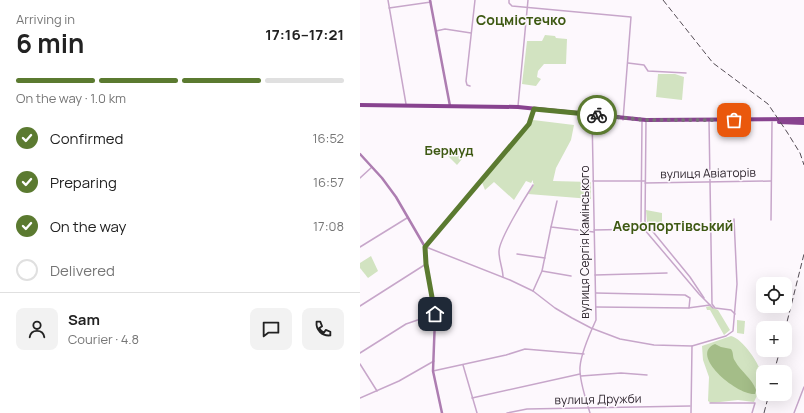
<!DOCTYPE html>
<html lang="en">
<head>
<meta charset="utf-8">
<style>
  body { margin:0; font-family:Manrope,sans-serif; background:#f2f2f2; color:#222; height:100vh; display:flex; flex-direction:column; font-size:15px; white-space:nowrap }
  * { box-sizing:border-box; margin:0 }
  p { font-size:13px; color:#767676 }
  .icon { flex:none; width:22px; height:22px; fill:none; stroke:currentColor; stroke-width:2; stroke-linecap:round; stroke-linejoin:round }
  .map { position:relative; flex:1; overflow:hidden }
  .panel { display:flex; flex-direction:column; background:#fff; width:360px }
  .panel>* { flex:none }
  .controls { position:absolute; left:396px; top:277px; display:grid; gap:8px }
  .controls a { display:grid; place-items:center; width:36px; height:36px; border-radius:8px; background:#fff; box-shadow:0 4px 16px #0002; font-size:20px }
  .pin { position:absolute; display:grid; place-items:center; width:34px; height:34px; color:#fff; margin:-17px; border-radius:8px; box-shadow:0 2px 6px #0006 }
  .courier { position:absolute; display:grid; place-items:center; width:40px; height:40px; margin:-20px; border:3px solid #5b7a30; border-radius:50%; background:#fff; color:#222; box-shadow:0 1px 5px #0007 }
  .overview em { font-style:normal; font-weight:700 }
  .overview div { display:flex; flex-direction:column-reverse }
  .overview { display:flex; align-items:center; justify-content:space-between; height:68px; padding:0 16px }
  h1 { font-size:26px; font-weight:700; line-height:30px }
  .bar { display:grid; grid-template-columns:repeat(4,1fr); gap:6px 4px; align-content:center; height:48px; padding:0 16px }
  .bar i { height:5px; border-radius:3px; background:#e0e0e0 }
  .bar .current { background:#5b7a30 }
  .bar p { grid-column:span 4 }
  .line { display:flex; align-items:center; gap:10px; padding:0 16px; border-top:1px solid #e0e0e0 }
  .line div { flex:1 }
  .round { display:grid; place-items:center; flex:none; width:42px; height:42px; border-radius:8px; background:#f2f2f2 }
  ol { padding:0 16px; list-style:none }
  li { display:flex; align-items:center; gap:12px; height:44px }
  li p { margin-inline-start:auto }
  li .icon { padding:4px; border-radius:50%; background:#5b7a30; color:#fff; stroke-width:4 }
  li:last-child { color:#767676 }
  li i { width:22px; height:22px; border:2px solid #e0e0e0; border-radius:50% }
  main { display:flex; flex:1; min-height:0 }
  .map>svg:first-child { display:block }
  .green { fill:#d2e3c1 }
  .water { fill:#a4bd88 }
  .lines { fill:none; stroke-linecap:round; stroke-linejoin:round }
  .street { stroke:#c7a6ca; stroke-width:1.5 }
  .secondary { stroke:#ad7db1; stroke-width:2.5 }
  .highway { stroke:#88438f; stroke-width:4 }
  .rail { stroke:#544c54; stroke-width:1; stroke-dasharray:6 3; stroke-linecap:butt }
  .done { stroke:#787178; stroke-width:4; stroke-dasharray:0 7.2 }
  .route { stroke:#5b7a30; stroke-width:5 }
  .labels { text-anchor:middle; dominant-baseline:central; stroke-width:3; stroke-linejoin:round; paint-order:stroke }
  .street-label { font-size:12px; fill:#312831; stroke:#fdf8fd }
  .neighbourhood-label { font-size:13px; font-weight:bold; fill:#3e5913; stroke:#fdf8fd }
  .quarter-label { font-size:14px; font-weight:bold; fill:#3e5913; stroke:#fdf8fd }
</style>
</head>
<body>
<main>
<section class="panel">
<div class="overview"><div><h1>6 min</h1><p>Arriving in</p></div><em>17:16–17:21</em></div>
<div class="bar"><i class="current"></i><i class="current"></i><i class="current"></i><i></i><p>On the way · 1.0 km</p></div>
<ol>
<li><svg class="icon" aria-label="check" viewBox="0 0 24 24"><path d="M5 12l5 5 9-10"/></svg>Confirmed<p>16:52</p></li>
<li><svg class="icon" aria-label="check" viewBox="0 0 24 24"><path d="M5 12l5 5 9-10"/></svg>Preparing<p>16:57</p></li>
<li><svg class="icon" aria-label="check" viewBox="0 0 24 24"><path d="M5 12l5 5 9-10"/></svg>On the way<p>17:08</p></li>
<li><i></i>Delivered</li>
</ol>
<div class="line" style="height:72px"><a class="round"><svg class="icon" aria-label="person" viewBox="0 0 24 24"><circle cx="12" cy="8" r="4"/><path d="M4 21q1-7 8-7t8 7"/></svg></a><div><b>Sam</b><p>Courier · 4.8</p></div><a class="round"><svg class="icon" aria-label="chat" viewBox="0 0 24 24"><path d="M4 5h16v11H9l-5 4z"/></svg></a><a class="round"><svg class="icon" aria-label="phone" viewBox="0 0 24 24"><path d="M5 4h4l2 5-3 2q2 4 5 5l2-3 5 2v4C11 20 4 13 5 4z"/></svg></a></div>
</section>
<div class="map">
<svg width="444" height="413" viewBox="0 0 444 413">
  <rect width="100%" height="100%" fill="#fdf8fd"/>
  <g class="green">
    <path d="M185,35l10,1 1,2 11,1 -1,25h-22l-6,7 -1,6 4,2 -5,7 -14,-2 5,-43h15z"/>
    <path d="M298,74h17l9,3 -2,23 -26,-3z"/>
    <path d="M173,120l41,5 -3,15 -15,28 -3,13 38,1v17l-63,-5 6,-10 -1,-1v-3l-2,3 -5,-2 -12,19 -20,-18 -9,8 -4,-10z"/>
    <path d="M93,150l9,9 -5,6 -9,-9z"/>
    <path d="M286,210l16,3v10l-15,-1z"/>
    <path d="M11,256l7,15 -10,7 -8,-10v-5z"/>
    <path d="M350,306l8,4 12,20 -6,5 -14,-25h-3l-1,-3z"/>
    <path d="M377,320l8,1 -1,13 -7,-1z"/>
    <path d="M371,336c11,2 31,30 31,42 -1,8 -4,16 -8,24l-16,-2 -27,3 -3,-2 1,-24 -6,-17 -1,-14z"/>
  </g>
  <path class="water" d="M355,344l6,3 10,2c3,4 1,8 4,12 6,11 17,17 21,29l-1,4c-17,2 -67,-39 -40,-50z"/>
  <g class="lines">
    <g class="street">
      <path d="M28,0l18,104"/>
      <path d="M149,0v3l3,3 119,11 -8,103"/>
      <path d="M29,8l42,-6"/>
      <path d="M76,31l9,-2 26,4"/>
      <path d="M268,63l16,2 4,6 38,2"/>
      <path d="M110,86l-3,-1 -1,-4 9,-81"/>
      <path d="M158,106l10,-106"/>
      <path d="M286,120l-1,102 45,55 14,21"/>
      <path d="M349,120l3,184 3,4 16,2 4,4"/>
      <path d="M282,121l-1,102 3,6 55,65 14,14"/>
      <path d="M0,178l12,-11"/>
      <path d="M233,181h52"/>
      <path d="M285,183l126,-2"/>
      <path d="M197,201l-6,26 43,5"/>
      <path d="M411,220l1,-98"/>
      <path d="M234,230l50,-1 4,-3"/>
      <path d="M0,247l47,-29"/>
      <path d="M66,247l84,33 23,11 22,17 17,10 19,10 29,11 34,6 38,1 34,-10 7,-5 4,-47 -3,-65"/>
      <path d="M157,254l28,4"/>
      <path d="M182,271l29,5"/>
      <path d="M235,275l72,-2"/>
      <path d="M143,277c0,-8 -4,-16 -4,-25 -1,-11 27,-56 34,-67"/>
      <path d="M173,291l9,-20 9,-44"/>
      <path d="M236,293l89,2 5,3 -1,10"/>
      <path d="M0,306l66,-42"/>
      <path d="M236,307l92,1 22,-3"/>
      <path d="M0,353l46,-29 29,-10"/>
      <path d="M0,364l17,27"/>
      <path d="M103,365l14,48"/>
      <path d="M73,371l73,-16 19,-6 59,5"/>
      <path d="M221,376l40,-3 26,2"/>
      <path d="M0,398l39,-17 35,-20"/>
      <path d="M112,398l108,-24"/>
      <path d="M350,403h45l-3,10"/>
      <path d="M147,413l20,-4 163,-3"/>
      <path d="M230,413c-4,-14 -11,-32 -10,-46 1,-14 10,-34 16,-47l-4,-205"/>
      <path d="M331,413l1,-67"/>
      <path d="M434,413l10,-26"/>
    </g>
    <g class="secondary">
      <path d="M70,0l20,106"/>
      <path d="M0,154l22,24 14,19 29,50 1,17 9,54 -2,53 9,42"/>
      <path d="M65,247l104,-123 6,-15"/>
    </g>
    <g class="highway">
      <path d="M0,105l158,2 128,13 158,-1"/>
      <path d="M419,122l25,1"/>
    </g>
    <g class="rail">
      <path d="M303,0l50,63 55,41 19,28 13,21 4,12"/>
      <path d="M425,330l19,-76"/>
      <path d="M414,372l6,-22"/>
      <path d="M404,413l5,-19"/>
    </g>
  </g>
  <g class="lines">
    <path class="done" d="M237,115l49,5h88"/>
    <path class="route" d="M75,314l-9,-50 -1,-17 104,-123 5,-15 63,6"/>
  </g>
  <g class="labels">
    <g class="street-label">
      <text transform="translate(348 173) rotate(-1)">вулиця Авіаторів</text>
      <text transform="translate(224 242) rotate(-90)">вулиця Сергія Камінського</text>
      <text transform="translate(238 399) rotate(-1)">вулиця Дружби</text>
    </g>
    <g class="neighbourhood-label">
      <text x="89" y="150">Бермуд</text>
    </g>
    <g class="quarter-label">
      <text x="161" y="19">Соцмістечко</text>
      <text x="313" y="225">Аеропортівський</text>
    </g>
  </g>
</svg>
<div class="controls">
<a><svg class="icon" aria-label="locate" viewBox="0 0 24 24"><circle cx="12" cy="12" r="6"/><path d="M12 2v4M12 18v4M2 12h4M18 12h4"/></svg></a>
<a>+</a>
<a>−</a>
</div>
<div class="pin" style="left:374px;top:120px;background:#ea580c"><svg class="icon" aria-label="bag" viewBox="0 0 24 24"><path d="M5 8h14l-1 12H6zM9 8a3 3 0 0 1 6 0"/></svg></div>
<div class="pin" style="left:75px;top:314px;background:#1f2937"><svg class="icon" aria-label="home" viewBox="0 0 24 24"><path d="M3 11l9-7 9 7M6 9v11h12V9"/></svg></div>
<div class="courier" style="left:237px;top:115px"><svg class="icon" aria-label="bike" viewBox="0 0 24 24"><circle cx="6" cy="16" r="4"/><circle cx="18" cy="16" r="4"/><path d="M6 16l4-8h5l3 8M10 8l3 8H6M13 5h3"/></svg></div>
</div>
</main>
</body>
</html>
